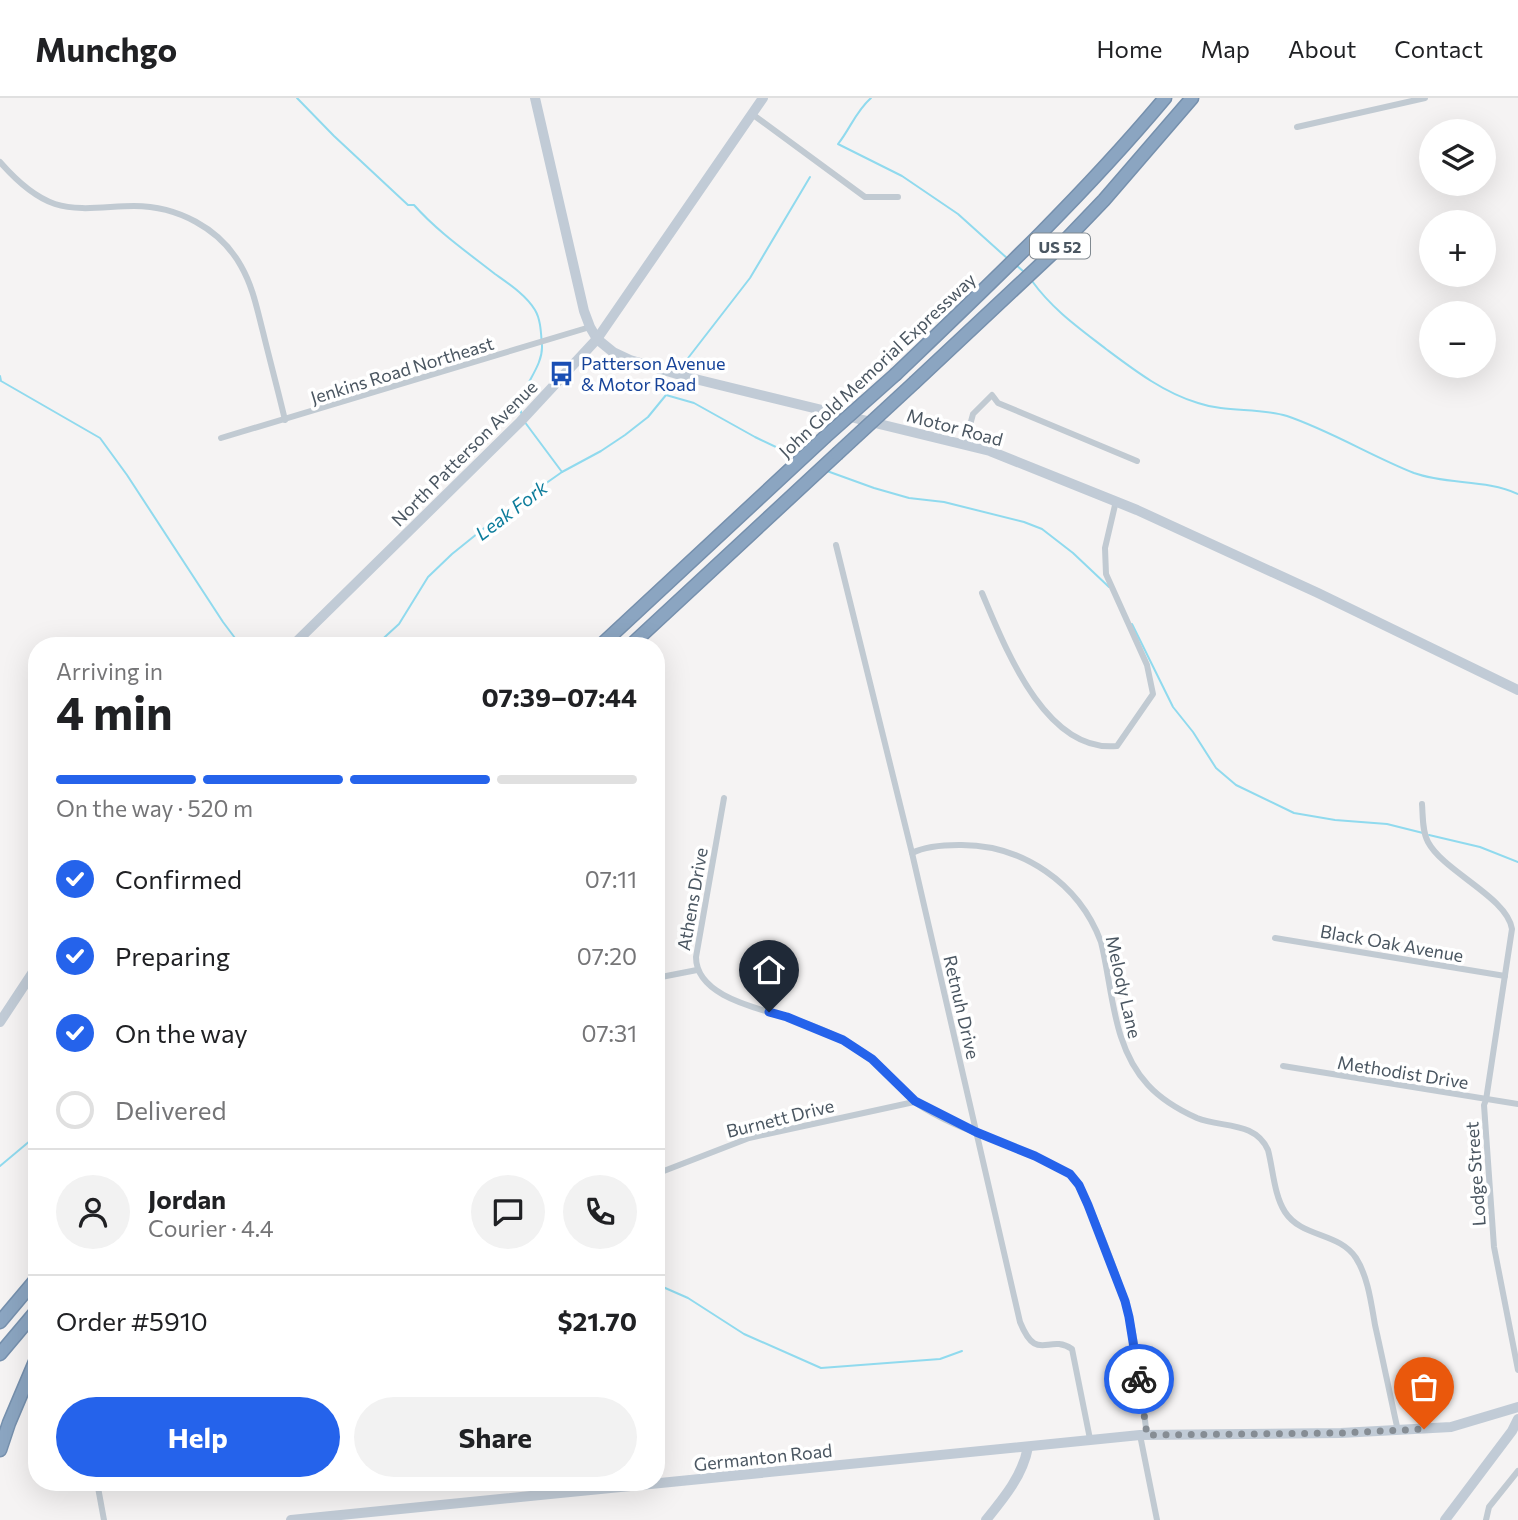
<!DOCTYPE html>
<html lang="en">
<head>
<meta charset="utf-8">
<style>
  body { margin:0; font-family:Commissioner,sans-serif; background:#f2f2f2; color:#202124; height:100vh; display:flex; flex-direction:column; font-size:26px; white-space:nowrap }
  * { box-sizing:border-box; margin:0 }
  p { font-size:23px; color:#757577 }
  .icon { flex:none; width:38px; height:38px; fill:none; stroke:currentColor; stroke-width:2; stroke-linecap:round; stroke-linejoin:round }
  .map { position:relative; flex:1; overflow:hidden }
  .details { position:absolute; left:28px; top:539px; width:637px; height:854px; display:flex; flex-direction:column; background:#fff; border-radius:28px; box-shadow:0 7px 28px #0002 }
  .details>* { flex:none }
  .buttons { position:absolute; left:1419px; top:21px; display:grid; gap:14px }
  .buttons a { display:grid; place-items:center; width:77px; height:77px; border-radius:50%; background:#fff; box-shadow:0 7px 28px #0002; font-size:35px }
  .pin { position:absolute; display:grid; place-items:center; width:60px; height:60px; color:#fff; margin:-72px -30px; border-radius:50% 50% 50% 0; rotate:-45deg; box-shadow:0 0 7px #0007 }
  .pin .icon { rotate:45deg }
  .courier { position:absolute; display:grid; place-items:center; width:70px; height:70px; margin:-35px; border:5px solid #2563eb; border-radius:50%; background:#fff; color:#222; box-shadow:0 2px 9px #0007 }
  .overview em { font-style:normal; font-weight:700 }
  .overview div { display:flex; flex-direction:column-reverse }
  .overview { display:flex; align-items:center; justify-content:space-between; height:119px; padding:0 28px }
  h1 { font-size:46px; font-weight:700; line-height:52px }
  .bar { display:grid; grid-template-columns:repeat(4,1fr); gap:10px 7px; align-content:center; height:84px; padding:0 28px }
  .bar i { height:9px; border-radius:5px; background:#e0e0e0 }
  .bar .active { background:#2563eb }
  .bar p { grid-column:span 4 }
  .line { display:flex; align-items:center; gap:18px; padding:0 28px; border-top:2px solid #e0e0e0 }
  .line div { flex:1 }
  .round { display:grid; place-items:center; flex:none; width:74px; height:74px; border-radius:37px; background:#f2f2f2 }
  ol { padding:0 28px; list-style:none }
  li { display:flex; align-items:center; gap:21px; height:77px }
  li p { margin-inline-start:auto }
  li .icon { padding:7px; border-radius:50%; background:#2563eb; color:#fff; stroke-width:4 }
  li:last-child { color:#757577 }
  li i { width:38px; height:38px; border:4px solid #e0e0e0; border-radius:50% }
  .button { display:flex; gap:14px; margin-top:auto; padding:14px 28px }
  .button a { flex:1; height:80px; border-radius:42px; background:#2563eb; color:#fff; font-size:28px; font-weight:700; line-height:80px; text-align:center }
  .button a+a { background:#f2f2f2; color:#202124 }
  header { display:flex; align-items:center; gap:42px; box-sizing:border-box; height:98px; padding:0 35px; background:#fff; border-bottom:2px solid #e0e0e0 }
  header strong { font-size:33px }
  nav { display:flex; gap:38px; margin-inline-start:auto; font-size:24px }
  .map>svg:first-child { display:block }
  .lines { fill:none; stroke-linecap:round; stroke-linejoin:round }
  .stream { stroke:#90daee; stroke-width:2 }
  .highway-casing { stroke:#7690ad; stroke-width:15 }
  .street { stroke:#c1cad2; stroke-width:6 }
  .secondary { stroke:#c1cbd6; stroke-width:10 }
  .highway { stroke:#8ba5c1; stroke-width:12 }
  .highway-bridge-casing { stroke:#7690ad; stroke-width:15; stroke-linecap:butt }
  .highway-bridge { stroke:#8ba5c1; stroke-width:12 }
  .done { stroke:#868d94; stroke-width:7; stroke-dasharray:0 12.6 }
  .route { stroke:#2563eb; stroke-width:9 }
  .labels { text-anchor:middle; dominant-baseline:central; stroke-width:7; stroke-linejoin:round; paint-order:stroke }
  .shield { fill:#fff; stroke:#808990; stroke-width:2 }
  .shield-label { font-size:16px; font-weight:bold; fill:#4a5661 }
  .transit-label { font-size:18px; fill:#164399; stroke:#fff; text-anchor:start }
  .street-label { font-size:18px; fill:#4a5661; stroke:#fff }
  .water-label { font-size:19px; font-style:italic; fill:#0c7c9b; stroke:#fff }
</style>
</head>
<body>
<header>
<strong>Munchgo</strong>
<nav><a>Home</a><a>Map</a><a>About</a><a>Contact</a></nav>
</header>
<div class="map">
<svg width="1518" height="1422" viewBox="0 0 1518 1422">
  <rect width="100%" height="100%" fill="#f5f3f3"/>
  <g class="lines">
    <g class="stream">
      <path d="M297,0l37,38 74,69h6c24,27 53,47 81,69 14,10 31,21 40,36 6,10 6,24 7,36 1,25 -28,46 -20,70"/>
      <path d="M871,0c-15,13 -21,31 -33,46l64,32 56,38 50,45"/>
      <path d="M1015,166l9,8"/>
      <path d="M1032,183c21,29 47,47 74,68 28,21 58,44 92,54 29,10 60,4 89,13 44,15 84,40 127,57 33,12 72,6 104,21"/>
      <path d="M685,264l65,-84 60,-101"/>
      <path d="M0,278l1,5 99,57 27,37 96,147 18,24"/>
      <path d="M524,323l38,51"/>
      <path d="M827,373l47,17 35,10 35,4 80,20 18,7 31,24 36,34"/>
      <path d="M1132,526l41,83 20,25 23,36 20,17 58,28 41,7 52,4 36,9"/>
      <path d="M375,548l24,-22 29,-47 24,-23 46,-37 64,-45 39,-21 24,-16 23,-18 18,-22 28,8 61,34 42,20"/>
      <path d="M1429,737l51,12 38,15"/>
      <path d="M0,1068l37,-31"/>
      <path d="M656,1186l32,14 56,36 77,34 119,-9 22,-8"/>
    </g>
    <defs>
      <g id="highway">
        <path d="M896,276c93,-89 186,-177 269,-276"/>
        <path d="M915,284l142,-133 47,-49 88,-102"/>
        <path d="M600,548l225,-209"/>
        <path d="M630,548l207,-192"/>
        <path d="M0,1224l37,-44"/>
        <path d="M0,1256l37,-44"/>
        <path d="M0,1352l9,-27 28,-66"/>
      </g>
    </defs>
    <use href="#highway" class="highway-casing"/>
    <g class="street">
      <path d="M752,16l113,83h33"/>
      <path d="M1297,29l128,-29"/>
      <path d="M0,64c14,16 34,35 55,42 25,8 53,2 79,2 43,0 86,22 107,60 12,21 16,43 22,66 7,29 15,58 22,88"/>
      <path d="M221,340l369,-111"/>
      <path d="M965,346l8,-30 19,-19 6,8 139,58"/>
      <path d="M836,447l76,308 108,469c17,42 28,11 52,27l18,90"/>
      <path d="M982,495c23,54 63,160 135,153l36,-52 -6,-29 -41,-91 -1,-26 11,-47"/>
      <path d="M724,700l-28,159c0,39 61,51 90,60 20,6 41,13 59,24 15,9 29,19 42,31 10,10 18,23 29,31 45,31 103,40 149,68 22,13 56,116 64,143 10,39 12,81 18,121"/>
      <path d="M1422,706c1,12 0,27 6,38 16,30 79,55 84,87l-26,171 -2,5 10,142 24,123"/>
      <path d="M912,755c14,-7 31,-8 47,-8 63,-1 120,38 142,97 12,48 11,104 47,143 13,14 31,25 49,33 25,10 58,3 71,32 5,19 6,45 17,62 17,26 54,20 71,46 12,19 15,44 19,67 8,35 15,70 23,106"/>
      <path d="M1275,840l230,38"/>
      <path d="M656,880l41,-8"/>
      <path d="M1283,968l235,38"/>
      <path d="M656,1076l93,-36 165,-36"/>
      <path d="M1140,1337l17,85"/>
      <path d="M97,1384l7,38"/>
      <path d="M1486,1422l3,-13 29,-36"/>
    </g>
    <g class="secondary">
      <path d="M535,0l49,213 6,16 7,12 16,13 17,8 57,17 303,74 147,59 181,83 200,97"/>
      <path d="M292,548l228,-224 77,-83 166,-241"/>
      <path d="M0,924l37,-56"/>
      <path d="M291,1422l849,-85 201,-2 110,-6 67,-20"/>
      <path d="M986,1422c18,-22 37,-45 42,-73"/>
      <path d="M1445,1422l67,-89 6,-12"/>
    </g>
    <use href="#highway" class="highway"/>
    <defs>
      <g id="highway-bridge">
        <path d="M825,339l71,-63"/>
        <path d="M837,356l78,-72"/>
      </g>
    </defs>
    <use href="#highway-bridge" class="highway-bridge-casing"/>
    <use href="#highway-bridge" class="highway-bridge"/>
  </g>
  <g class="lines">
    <path class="done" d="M1139,1281l8,56 194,-2 83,-4"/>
    <path class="route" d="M769,914l18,5 56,23 29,19 43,42 61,31 59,24 35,18 9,11 9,20 37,96 4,16 10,62"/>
  </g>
  <defs>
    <symbol id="bus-bare" viewBox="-9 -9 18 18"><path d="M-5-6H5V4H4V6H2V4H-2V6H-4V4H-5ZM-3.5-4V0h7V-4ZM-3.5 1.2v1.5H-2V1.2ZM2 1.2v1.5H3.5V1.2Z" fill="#1a4fb4" stroke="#fff" stroke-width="2.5" paint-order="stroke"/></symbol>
  </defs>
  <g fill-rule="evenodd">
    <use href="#bus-bare" x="544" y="258" width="35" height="35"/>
  </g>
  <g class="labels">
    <rect class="shield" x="1030" y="135.5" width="60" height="25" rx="5"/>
    <g class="shield-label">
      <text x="1060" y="148">US 52</text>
    </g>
    <g class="transit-label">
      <text x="581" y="265">Patterson Avenue<tspan x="581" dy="21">&amp; Motor Road</tspan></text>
    </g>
    <g class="street-label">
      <text transform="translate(877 267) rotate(-43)">John Gold Memorial Expressway</text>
      <text transform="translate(402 272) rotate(-17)">Jenkins Road Northeast</text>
      <text transform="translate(955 329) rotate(15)">Motor Road</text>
      <text transform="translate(464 355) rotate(-45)">North Patterson Avenue</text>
      <text transform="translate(692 801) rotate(-80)">Athens Drive</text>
      <text transform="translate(1392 845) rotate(10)">Black Oak Avenue</text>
      <text transform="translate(1124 889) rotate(77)">Melody Lane</text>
      <text transform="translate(962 909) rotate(77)">Retnuh Drive</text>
      <text transform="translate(1403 974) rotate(9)">Methodist Drive</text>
      <text transform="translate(780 1020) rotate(-14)">Burnett Drive</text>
      <text transform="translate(1475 1076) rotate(-94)">Lodge Street</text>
      <text transform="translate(763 1359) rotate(-6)">Germanton Road</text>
    </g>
    <g class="water-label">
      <text transform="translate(511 412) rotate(-37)">Leak Fork</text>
    </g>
  </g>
</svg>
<div class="buttons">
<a><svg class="icon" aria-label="layers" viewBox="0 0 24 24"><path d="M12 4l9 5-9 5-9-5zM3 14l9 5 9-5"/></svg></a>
<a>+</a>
<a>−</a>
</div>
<div class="pin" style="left:1424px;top:1331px;background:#ea580c"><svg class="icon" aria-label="bag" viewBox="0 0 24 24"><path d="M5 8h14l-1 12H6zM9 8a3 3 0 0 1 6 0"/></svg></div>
<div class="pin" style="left:769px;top:914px;background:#1f2937"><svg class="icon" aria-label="home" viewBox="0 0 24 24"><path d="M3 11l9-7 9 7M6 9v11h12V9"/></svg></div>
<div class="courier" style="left:1139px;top:1281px"><svg class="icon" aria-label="bike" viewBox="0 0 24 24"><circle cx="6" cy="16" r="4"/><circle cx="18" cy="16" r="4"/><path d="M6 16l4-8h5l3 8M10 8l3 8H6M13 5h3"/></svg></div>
<section class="details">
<div class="overview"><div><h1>4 min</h1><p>Arriving in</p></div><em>07:39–07:44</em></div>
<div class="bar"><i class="active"></i><i class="active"></i><i class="active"></i><i></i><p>On the way · 520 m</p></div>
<ol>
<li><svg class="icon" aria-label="check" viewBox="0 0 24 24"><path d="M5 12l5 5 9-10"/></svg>Confirmed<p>07:11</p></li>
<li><svg class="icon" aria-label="check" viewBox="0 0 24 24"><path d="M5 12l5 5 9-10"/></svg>Preparing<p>07:20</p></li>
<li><svg class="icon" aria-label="check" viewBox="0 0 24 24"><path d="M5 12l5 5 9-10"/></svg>On the way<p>07:31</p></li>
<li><i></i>Delivered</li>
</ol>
<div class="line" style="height:126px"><a class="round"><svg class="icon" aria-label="person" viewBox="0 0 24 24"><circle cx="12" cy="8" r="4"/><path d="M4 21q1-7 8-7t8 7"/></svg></a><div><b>Jordan</b><p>Courier · 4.4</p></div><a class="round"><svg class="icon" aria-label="chat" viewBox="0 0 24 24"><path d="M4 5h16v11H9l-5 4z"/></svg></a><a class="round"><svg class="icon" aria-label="phone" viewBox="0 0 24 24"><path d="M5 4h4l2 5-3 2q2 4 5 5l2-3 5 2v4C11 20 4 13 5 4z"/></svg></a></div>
<div class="line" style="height:91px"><div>Order #5910</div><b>$21.70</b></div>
<div class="button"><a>Help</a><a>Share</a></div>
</section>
</div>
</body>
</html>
